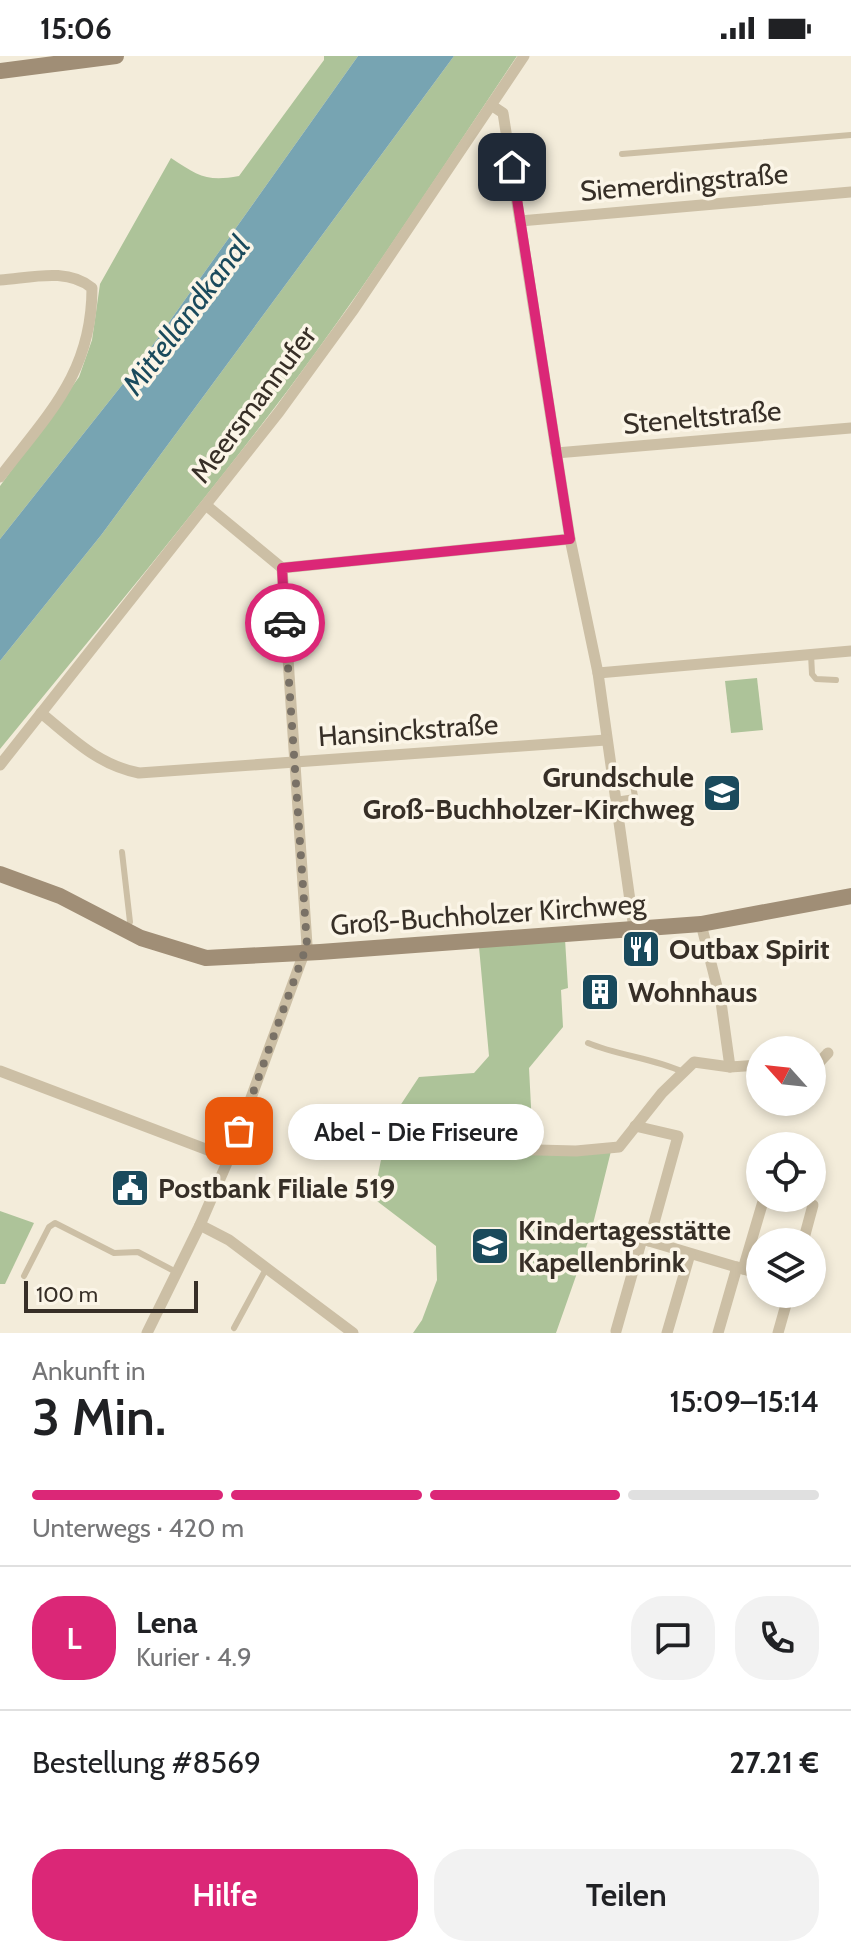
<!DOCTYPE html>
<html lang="de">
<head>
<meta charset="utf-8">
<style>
  body { margin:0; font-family:Cabin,sans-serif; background:#f2f2f2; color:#202124; height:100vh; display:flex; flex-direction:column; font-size:30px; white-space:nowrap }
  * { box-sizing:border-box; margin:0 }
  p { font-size:26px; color:#757577 }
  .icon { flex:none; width:44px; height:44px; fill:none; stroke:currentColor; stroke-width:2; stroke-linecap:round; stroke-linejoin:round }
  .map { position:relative; height:1277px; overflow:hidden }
  .panel { display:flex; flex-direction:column; background:#fff; flex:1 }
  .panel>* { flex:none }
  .needle { width:52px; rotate:297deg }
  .controls { position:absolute; left:746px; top:980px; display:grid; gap:16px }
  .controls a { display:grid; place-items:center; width:80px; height:80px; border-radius:50%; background:#fff; box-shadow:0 4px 12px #0003; font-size:40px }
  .scale { position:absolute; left:24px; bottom:20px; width:174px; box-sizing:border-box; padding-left:8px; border:4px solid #372f27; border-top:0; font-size:22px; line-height:28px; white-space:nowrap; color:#372f27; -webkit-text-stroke:6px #fbf5e7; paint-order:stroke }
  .pin { position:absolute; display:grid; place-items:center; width:68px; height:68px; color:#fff; margin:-34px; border-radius:16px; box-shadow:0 4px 12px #0006 }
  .courier { position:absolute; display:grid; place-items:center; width:80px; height:80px; margin:-40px; border:6px solid #db2777; border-radius:50%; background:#fff; color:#222; box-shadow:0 2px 10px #0007 }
  .bubble { position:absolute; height:56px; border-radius:28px; background:#fff; box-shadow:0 4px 12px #0003; font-size:26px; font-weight:600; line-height:56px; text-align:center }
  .head em { font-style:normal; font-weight:600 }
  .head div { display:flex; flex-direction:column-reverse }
  .head { display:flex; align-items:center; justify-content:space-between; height:136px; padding:0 32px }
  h1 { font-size:52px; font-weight:600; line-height:60px }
  .bar { display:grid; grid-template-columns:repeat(4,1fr); gap:12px 8px; align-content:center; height:96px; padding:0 32px }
  .bar i { height:10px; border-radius:6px; background:#e0e0e0 }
  .bar .active { background:#db2777 }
  .bar p { grid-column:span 4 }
  .line { display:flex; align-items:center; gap:20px; padding:0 32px; border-top:2px solid #e0e0e0 }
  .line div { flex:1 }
  .round { display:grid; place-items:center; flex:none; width:84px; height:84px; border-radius:32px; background:#f2f2f2 }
  .button { display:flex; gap:16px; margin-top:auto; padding:16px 32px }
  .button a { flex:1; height:92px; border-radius:32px; background:#db2777; color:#fff; font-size:32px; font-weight:600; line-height:92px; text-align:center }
  .button a+a { background:#f2f2f2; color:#202124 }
  .status { display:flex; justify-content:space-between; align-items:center; height:56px; padding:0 40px; background:#fff; direction:ltr }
  .status svg { height:22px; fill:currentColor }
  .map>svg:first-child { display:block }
  .green { fill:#adc399 }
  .water { fill:#77a4b2 }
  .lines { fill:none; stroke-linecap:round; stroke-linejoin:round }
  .lane { stroke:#ccbfa5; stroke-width:6 }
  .street { stroke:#ccbfa5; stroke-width:11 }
  .secondary { stroke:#a08e76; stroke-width:16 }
  .done { stroke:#797166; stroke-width:8; stroke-dasharray:0 14.4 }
  .route { stroke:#db2777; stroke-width:10 }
  .labels { text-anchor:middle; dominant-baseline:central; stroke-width:7; stroke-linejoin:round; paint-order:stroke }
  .street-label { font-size:28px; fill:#372f27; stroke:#fbf5e7 }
  .poi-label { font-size:28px; font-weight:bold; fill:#372f27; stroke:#fbf5e7; text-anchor:start }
  .water-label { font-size:30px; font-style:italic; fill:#1a4a5c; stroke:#fbf5e7 }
</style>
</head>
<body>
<div class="status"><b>15:06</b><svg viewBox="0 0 49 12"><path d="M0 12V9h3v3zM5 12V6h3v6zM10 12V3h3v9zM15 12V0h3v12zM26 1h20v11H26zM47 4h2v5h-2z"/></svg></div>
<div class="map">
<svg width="851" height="1277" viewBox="0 0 851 1277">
  <rect width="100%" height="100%" fill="#f3ecda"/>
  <g class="green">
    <path d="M324,0h34l-213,300 -145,183v-53l79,-109 13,-37 8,-56 71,-126c27,18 36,24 68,18l85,-116z"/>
    <path d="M454,0h63c-75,112 -148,226 -229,334 -93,123 -191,241 -288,359v-88l102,-127z"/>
    <path d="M757,622l6,52 -32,3 -6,-52z"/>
    <path d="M565,883l3,49 -7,2 2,37 -34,41 4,77 47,2 33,-4 -23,93 -34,97h-143l9,-13 15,-40 -1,-34 -67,-51 9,-20 10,-51 31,-47 55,-4 15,-17 -10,-109z"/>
    <path d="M0,1155l34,12 -29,61h-5z"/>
  </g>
  <path class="water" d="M358,0h96l-352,478 -102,127v-122l145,-183z"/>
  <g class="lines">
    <g class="lane">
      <path d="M622,98l229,-19"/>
      <path d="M811,598l1,20 4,5 20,1"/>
      <path d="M615,744l20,-3 -3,-19"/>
      <path d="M122,796l8,70 -3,5"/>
      <path d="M588,987c31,13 65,15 95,29"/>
      <path d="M24,1220l25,-49 6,-4 59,30 24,-1 38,20"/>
      <path d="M234,1272l33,-61"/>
    </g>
    <g class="street">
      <path d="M491,49l12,8 67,426 28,134 36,256"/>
      <path d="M520,165l331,-29"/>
      <path d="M0,224c30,-2 67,-13 92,8 0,85 -44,126 -92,189"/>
      <path d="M556,397l295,-25"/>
      <path d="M207,450l75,62 288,-29"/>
      <path d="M598,617l253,-22"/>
      <path d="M41,657c32,26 57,52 98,60l467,-33"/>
      <path d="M0,709l279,-353 75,-103 170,-253"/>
      <path d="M701,868l20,78 9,65"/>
      <path d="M812,1014l16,-17"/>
      <path d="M0,1015l229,87"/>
      <path d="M635,1070l43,10 -29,105 111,33"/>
      <path d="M500,1093l76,2 43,-4 43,-54 32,-31 36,5 30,-2"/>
      <path d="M200,1169l29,15 124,93"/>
      <path d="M803,1186l10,-37"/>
      <path d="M743,1213l21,-71"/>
      <path d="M616,1275l26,-92 7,2"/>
      <path d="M147,1277l53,-108 29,-67 78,-213 -25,-377"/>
      <path d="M667,1277l23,-79"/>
      <path d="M718,1277l19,-66"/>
      <path d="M778,1277l11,-39"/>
    </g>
    <g class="secondary">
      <path d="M0,15l116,-15"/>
      <path d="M0,818l60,22 81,42 65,20 114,-6 381,-28 150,-28"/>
    </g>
  </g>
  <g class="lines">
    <path class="done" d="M239,1075l68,-186 -22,-322"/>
    <path class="route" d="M285,567l-3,-55 288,-29 -58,-372"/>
  </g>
  <defs>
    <symbol id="school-square" viewBox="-11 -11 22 22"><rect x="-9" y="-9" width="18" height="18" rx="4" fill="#1a4a5c" stroke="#fbf5e7"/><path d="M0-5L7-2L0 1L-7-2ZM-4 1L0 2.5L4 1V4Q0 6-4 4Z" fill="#fff"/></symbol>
    <symbol id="restaurant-square" viewBox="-11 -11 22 22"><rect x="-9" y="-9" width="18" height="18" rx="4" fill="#1a4a5c" stroke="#fbf5e7"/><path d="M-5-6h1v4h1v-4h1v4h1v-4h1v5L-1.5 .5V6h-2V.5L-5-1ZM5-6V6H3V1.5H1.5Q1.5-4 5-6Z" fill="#fff"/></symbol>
    <symbol id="building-square" viewBox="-11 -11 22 22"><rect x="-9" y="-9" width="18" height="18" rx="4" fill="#1a4a5c" stroke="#fbf5e7"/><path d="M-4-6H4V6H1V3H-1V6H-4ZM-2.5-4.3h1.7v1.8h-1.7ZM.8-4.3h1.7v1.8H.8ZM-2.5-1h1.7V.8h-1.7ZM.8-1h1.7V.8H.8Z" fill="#fff"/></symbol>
    <symbol id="civic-square" viewBox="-11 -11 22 22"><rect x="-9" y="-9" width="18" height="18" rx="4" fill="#1a4a5c" stroke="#fbf5e7"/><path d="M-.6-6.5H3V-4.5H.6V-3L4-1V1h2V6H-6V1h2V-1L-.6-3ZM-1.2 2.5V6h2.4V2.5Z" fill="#fff"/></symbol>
  </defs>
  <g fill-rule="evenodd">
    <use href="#school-square" x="700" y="715" width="44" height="44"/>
    <use href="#restaurant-square" x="619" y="871" width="44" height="44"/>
    <use href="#building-square" x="578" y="914" width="44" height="44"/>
    <use href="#civic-square" x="108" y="1110" width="44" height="44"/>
    <use href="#school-square" x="468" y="1168" width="44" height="44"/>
  </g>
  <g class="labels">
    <g class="street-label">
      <text transform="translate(684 126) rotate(-5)">Siemerdingstraße</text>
      <text transform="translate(253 348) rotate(-53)">Meersmannufer</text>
      <text transform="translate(702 361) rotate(-5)">Steneltstraße</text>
      <text transform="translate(408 674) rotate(-4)">Hansinckstraße</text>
      <text transform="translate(488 858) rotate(-4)">Groß-Buchholzer Kirchweg</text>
    </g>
    <g class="poi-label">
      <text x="694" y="721" text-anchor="end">Grundschule<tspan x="694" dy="32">Groß-Buchholzer-Kirchweg</tspan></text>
      <text x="669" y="893">Outbax Spirit</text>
      <text x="628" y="936">Wohnhaus</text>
      <text x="158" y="1132">Postbank Filiale 519</text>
      <text x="518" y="1174">Kindertagesstätte<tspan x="518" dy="32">Kapellenbrink</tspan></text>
    </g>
    <g class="water-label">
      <text transform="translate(186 259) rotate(-53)">Mittellandkanal</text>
    </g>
  </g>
</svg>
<div class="controls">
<a><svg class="needle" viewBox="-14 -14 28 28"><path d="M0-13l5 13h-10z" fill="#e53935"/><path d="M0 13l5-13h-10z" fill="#757577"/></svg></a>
<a><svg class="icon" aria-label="locate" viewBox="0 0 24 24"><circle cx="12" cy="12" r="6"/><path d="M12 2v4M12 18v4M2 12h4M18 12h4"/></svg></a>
<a><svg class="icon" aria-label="layers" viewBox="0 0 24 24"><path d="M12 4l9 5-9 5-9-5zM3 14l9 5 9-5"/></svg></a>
</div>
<div class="scale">100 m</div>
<div class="pin" style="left:239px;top:1075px;background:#ea580c"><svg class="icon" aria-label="bag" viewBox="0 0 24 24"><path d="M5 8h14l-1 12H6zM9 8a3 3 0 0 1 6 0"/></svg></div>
<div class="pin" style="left:512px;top:111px;background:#1f2937"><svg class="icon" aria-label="home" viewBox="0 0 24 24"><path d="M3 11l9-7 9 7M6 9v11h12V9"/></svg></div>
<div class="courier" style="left:285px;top:567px"><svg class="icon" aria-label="car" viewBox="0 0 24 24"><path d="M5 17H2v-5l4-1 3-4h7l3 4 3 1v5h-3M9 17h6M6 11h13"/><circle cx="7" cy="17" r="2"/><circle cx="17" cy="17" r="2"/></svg></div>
<div class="bubble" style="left:288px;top:1048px;width:256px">Abel - Die Friseure</div>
</div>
<section class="panel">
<div class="head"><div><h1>3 Min.</h1><p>Ankunft in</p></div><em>15:09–15:14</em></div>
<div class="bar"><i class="active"></i><i class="active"></i><i class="active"></i><i></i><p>Unterwegs · 420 m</p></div>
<div class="line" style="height:144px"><b class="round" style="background:#db2777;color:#fff">L</b><div><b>Lena</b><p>Kurier · 4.9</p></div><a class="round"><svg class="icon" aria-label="chat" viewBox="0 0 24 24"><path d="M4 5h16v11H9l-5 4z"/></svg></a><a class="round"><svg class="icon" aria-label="phone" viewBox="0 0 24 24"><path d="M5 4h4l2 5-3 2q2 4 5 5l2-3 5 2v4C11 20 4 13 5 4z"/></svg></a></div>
<div class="line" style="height:104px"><div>Bestellung #8569</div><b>27.21 €</b></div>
<div class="button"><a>Hilfe</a><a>Teilen</a></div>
</section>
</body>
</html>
